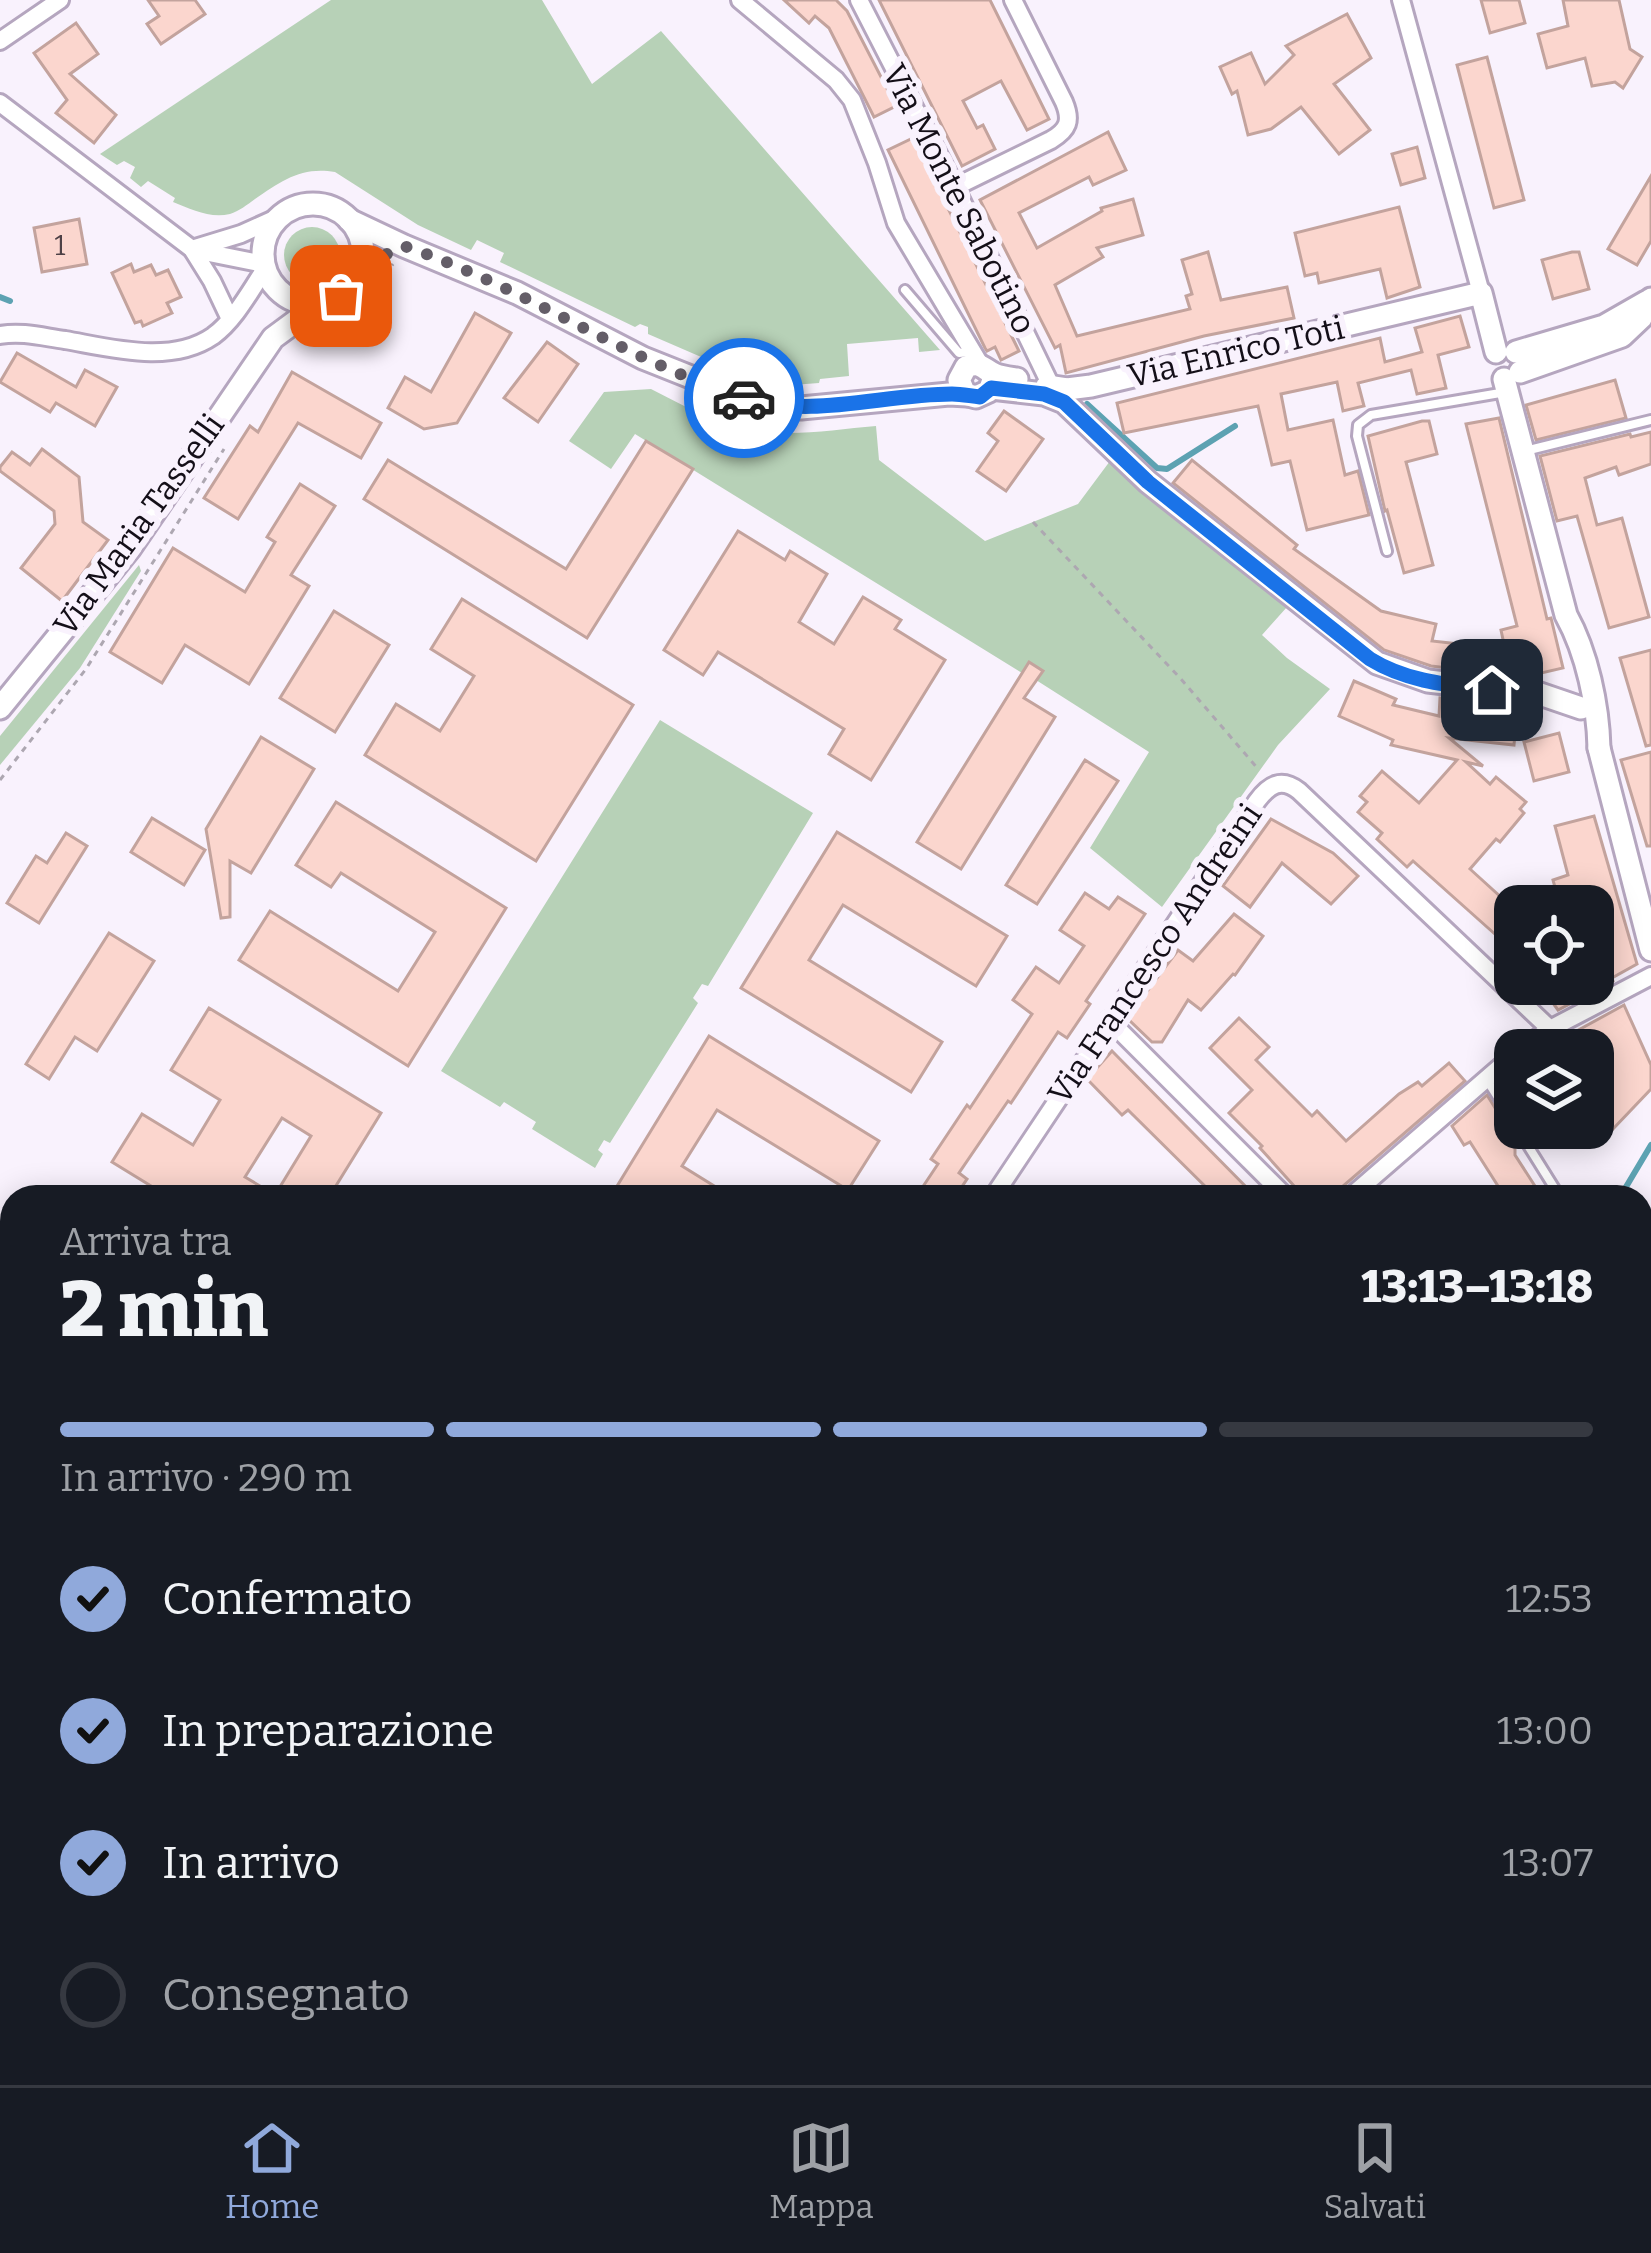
<!DOCTYPE html>
<html lang="it">
<head>
<meta charset="utf-8">
<style>
  body { margin:0; font-family:Bitter,serif; background:#20242c; color:#f1f3f6; height:100vh; display:flex; flex-direction:column; font-size:45px; white-space:nowrap }
  * { box-sizing:border-box; margin:0 }
  p { font-size:39px; color:#9ea1a6 }
  .icon { flex:none; width:66px; height:66px; fill:none; stroke:currentColor; stroke-width:2; stroke-linecap:round; stroke-linejoin:round }
  .map { position:relative; flex:1; overflow:hidden }
  .side { position:absolute; left:0px; top:1185px; width:1653px; height:900px; display:flex; flex-direction:column; background:#171b24; border-radius:36px 36px 0 0; box-shadow:0 6px 30px #0003 }
  .side>* { flex:none }
  .tools { position:absolute; left:1494px; top:885px; display:grid; gap:24px }
  .tools a { display:grid; place-items:center; width:120px; height:120px; border-radius:24px; background:#171b24; box-shadow:0 6px 30px #0003; font-size:60px }
  .pin { position:absolute; display:grid; place-items:center; width:102px; height:102px; color:#fff; margin:-51px; border-radius:24px; box-shadow:0 6px 18px #0006 }
  .courier { position:absolute; display:grid; place-items:center; width:120px; height:120px; margin:-60px; border:9px solid #1a73e8; border-radius:50%; background:#fff; color:#222; box-shadow:0 3px 15px #0007 }
  .summary em { font-style:normal; font-weight:800 }
  .summary div { display:flex; flex-direction:column-reverse }
  .summary { display:flex; align-items:center; justify-content:space-between; height:204px; padding:0 60px }
  h1 { font-size:78px; font-weight:800; line-height:90px }
  .bar { display:grid; grid-template-columns:repeat(4,1fr); gap:18px 12px; align-content:center; height:144px; padding:0 60px }
  .bar i { height:15px; border-radius:9px; background:#363941 }
  .bar .current { background:#90a9db }
  .bar p { grid-column:span 4 }
  ol { padding:0 60px; list-style:none }
  li { display:flex; align-items:center; gap:36px; height:132px }
  li p { margin-inline-start:auto }
  li .icon { padding:12px; border-radius:50%; background:#90a9db; color:#111; stroke-width:4 }
  li:last-child { color:#9ea1a6 }
  li i { width:66px; height:66px; border:6px solid #363941; border-radius:50% }
  .tabs { display:flex; justify-content:space-around; align-items:center; height:168px; border-top:3px solid #363941; background:#171b24; font-size:33px; color:#9ea1a6 }
  .tabs a { display:grid; justify-items:center; gap:6px }
  .tabs .current { color:#90a9db }
  .map>svg:first-child { display:block }
  .green { fill:#b7d1b7 }
  .lines { fill:none; stroke-linecap:round; stroke-linejoin:round }
  .stream { stroke:#5da2b2; stroke-width:6 }
  .building { fill:#fbd6ce; stroke:#c3a39d; stroke-width:3; fill-rule:evenodd }
  .service-casing { stroke:#b5a6bf; stroke-width:14 }
  .minor-casing { stroke:#b5a6bf; stroke-width:22 }
  .tertiary-casing { stroke:#b5a6bf; stroke-width:27 }
  .secondary-casing { stroke:#b5a6bf; stroke-width:27 }
  .path { stroke:#ada7b1; stroke-width:3; stroke-dasharray:6 6; stroke-linecap:butt }
  .service { stroke:#fff; stroke-width:8 }
  .minor { stroke:#fff; stroke-width:16 }
  .tertiary { stroke:#fff; stroke-width:21 }
  .secondary { stroke:#fff; stroke-width:21 }
  .done { stroke:#645e68; stroke-width:12; stroke-dasharray:0 21.6 }
  .route { stroke:#1a73e8; stroke-width:15 }
  .labels { text-anchor:middle; dominant-baseline:central; stroke-width:12; stroke-linejoin:round; paint-order:stroke }
  .number-label { font-size:27px; fill:#4e4146 }
  .street-label { font-size:33px; fill:#140f18; stroke:#f9f2fd }
</style>
</head>
<body>
<div class="map">
<svg width="1651" height="2085" viewBox="0 0 1651 2085">
  <rect width="100%" height="100%" fill="#f9f2fd"/>
  <g class="green">
    <path d="M331,0h211l50,84 69,-53 279,319 -21,2 -1,-14 -71,6 2,32 -29,3 -1,4 -27,2 -40,-6 -104,-45v-7l-8,-3 -5,3 -135,-65 4,-9 -27,-13 -6,10 -53,-25 -83,-53c-33,-6 -54,9 -80,27 -8,6 -16,12 -25,15 -20,5 -39,-5 -57,-12l2,-4 -27,-17 -7,6 -11,-9 5,-11 -11,-6 -7,4 -17,-11z"/>
    <circle cx="312" cy="255" r="28"/>
    <path d="M651,389c26,13 52,28 80,36 47,15 97,5 145,1l3,34 106,81 93,-37 32,-43 177,146 -25,28 25,23 43,31 -52,56 -116,162 -72,-59 59,-96 -113,-72 6,-9 -12,-9 -8,11 -387,-239 -24,35 -42,-28 35,-49z"/>
    <path d="M139,565l2,6 -61,97 -80,97v-29z"/>
    <path d="M660,720l153,93 -105,173 -6,-2 -9,14 5,5 -88,140 -6,-3 -6,10 5,4 -8,14 -63,-39 4,-7 -32,-20 -4,5 -59,-36z"/>
  </g>
  <g class="lines">
    <g class="stream">
      <path d="M0,297l10,4"/>
      <path d="M1087,404l70,64 10,1 68,-43"/>
      <path d="M1620,1197l31,-52"/>
      <path d="M1084,2085l8,-12"/>
    </g>
  </g>
  <g class="building">
    <path d="M148,0h47l10,14 -44,30 -14,-20 12,-8z"/>
    <path d="M784,0h52l11,11 49,95 -22,11 -45,-89 -14,-12 -6,7z"/>
    <path d="M879,0h111l59,119 -22,11 -26,-49 -38,20 14,27 6,-3 12,24 -33,17z"/>
    <path d="M1481,0h38l6,23 -35,10z"/>
    <path d="M1563,0h56l11,49 12,8 -19,31 -8,-6 -23,4 -7,-28 -38,10 -9,-34 30,-8z"/>
    <path d="M1347,14l24,44 -37,26 36,46 -31,24 -38,-47 -30,22 -23,6 -11,-44 -5,3 -12,-27 31,-14 14,31 29,-29 -8,-9z"/>
    <path d="M76,23l22,31 -28,20 46,41 -22,28 -38,-30 11,-13 -33,-47z"/>
    <path d="M1487,57l37,143 -30,8 -37,-143z"/>
    <path d="M1108,132l18,38 -33,15 -4,-8 -70,36 18,35 65,-37 -1,-3 32,-9 10,36 -46,13 6,9 -48,28 22,51 113,-27 -4,-13 6,-2 -10,-34 26,-8 13,48 66,-13 7,31 -90,18 -138,37 -6,-28 -5,3 -75,-148z"/>
    <path d="M913,138l106,213 -18,9 -6,-13 -8,4 -2,-3 -97,-198z"/>
    <path d="M1417,147l8,31 -24,7 -9,-31z"/>
    <path d="M1651,176v65l-14,24 -29,-16z"/>
    <path d="M1399,207l21,80 -33,11 -7,-29 -61,14 -2,-10 -12,3 -10,-43z"/>
    <path d="M79,219l8,45 -45,8 -8,-44z"/>
    <path d="M1572,252h7l10,37 -36,10 -11,-39z"/>
    <path d="M131,264l3,8 17,-7 5,10 12,-5 13,27 -14,6 5,10 -29,13 -2,-5 -6,2 -23,-50z"/>
    <path d="M475,313l36,20 -54,90 -33,6 -36,-21 17,-31 26,15z"/>
    <path d="M1460,316l9,31 -31,8 8,33 -29,6 -6,-24 -53,13 6,23 -21,5 -6,-29 -56,12 7,36 45,-10 12,55 13,-4 11,44 -62,15 -17,-69 -18,4 -14,-59 -134,27 -7,-30 263,-65 5,24 37,-10 -7,-24z"/>
    <path d="M547,342l31,22 -40,58 -34,-24z"/>
    <path d="M17,353l59,34 9,-17 32,17 -22,39 -39,-23 -6,9 -50,-30z"/>
    <path d="M292,372l89,51 -20,35 -63,-35 -60,96 -34,-21 46,-72 8,6z"/>
    <path d="M1615,380l11,38 -90,22 -10,-35z"/>
    <path d="M1004,411l39,28 -37,52 -29,-20 21,-30 -10,-8z"/>
    <path d="M1499,418l48,201 4,-1 12,50 -39,9 -93,-11 -47,-16 -211,-167 19,-23 105,85 -3,4 87,62 55,13 -4,17 73,8 -4,-19 16,-4 -51,-202z"/>
    <path d="M1422,421h7l8,33 -31,8 27,103 -29,8 -17,-63 -2,1 -17,-75z"/>
    <path d="M1651,432v32l-32,11 -3,-8 -31,11 12,47 25,-7 27,99 -40,11 -32,-112 -20,5 -17,-65 90,-22 1,3z"/>
    <path d="M646,441l47,28 -106,169 -223,-139 24,-39 178,109z"/>
    <path d="M42,449l37,28 4,45 25,18 -46,61 -41,-33 34,-44 -1,-13 -54,-40v-4l12,-15 18,13z"/>
    <path d="M300,484l35,22 -44,69 18,11 -60,98 -64,-39 -23,38 -52,-31 63,-104 72,44 30,-50 -8,-5z"/>
    <path d="M738,531l47,29 5,-9 37,23 -28,48 35,22 29,-47 38,23 -6,9 50,31 -74,120 -42,-26 15,-25 -126,-77 -15,23 -39,-25z"/>
    <path d="M462,599l171,106 -97,156 -171,-106 31,-51 44,27 34,-55 -43,-27z"/>
    <path d="M334,611l55,34 -54,87 -55,-34z"/>
    <path d="M1651,650v95l-5,1 -26,-88z"/>
    <path d="M1029,662l14,9 -19,27 31,19 -94,152 -44,-27z"/>
    <path d="M1354,681l42,18 -3,6 46,11 1,-18 50,5v8l27,3 -3,31 -65,-7 34,28 -17,-4 24,22 6,-7 30,25 -6,7 4,4 -24,29 -4,-3 -26,30 45,41v42l-102,-91 -6,6 -30,-28 5,-6 -24,-21 9,-10 -7,-6 22,-25 37,32 38,-43 -66,-15 2,-5 -54,-24z"/>
    <path d="M1559,733l10,39 -35,9 -10,-39z"/>
    <path d="M261,737l53,32 -63,104 -21,-12v56l-9,1 -15,-89z"/>
    <path d="M1651,752v94h-4l-26,-86z"/>
    <path d="M1085,760l33,21 -81,123 -31,-19z"/>
    <path d="M336,802l170,106 -98,158 -169,-106 31,-49 128,80 37,-59 -94,-59 -10,14 -35,-22z"/>
    <path d="M1594,816l43,148 -25,14 1,3 -55,29 -19,-26h54v-78h-33l-7,-26 15,-5 -13,-49z"/>
    <path d="M152,818l53,32 -21,35 -53,-33z"/>
    <path d="M1271,819l62,34 25,23 -27,28 -49,-41 -32,44 -27,-21z"/>
    <path d="M837,832l170,104 -31,50 -133,-81 -34,55 133,82 -31,50 -170,-104z"/>
    <path d="M66,833l21,13 -48,77 -32,-20 29,-47 11,7z"/>
    <path d="M1085,893l24,16 9,-12 27,17 -59,87 4,3 -23,34 -9,-6 -47,71 -3,-2 -49,72 8,6 -12,18h-39l22,-33 -7,-5 36,-54 3,3 62,-94 -19,-14 23,-33 23,16 25,-37 -24,-16z"/>
    <path d="M1234,914l29,22 -28,39 -2,-1 -32,36 -13,-10 -26,42h-10l-25,-24 51,-68 15,11z"/>
    <path d="M109,933l45,28 -57,90 -22,-14 -26,42 -23,-15z"/>
    <path d="M1624,1005l27,60v24l-38,40 -20,-40v-39h-51z"/>
    <path d="M209,1008l172,105 -52,84h-160l-57,-35 30,-48 51,31 27,-45 -49,-30zM282,1118l29,18 -36,59 -30,-18z"/>
    <path d="M1239,1018l30,29 -13,13 56,56 5,-5 29,30 53,-47 19,-12 4,4 27,-23 16,18 -123,106 -5,10h-33l-44,-49 2,-2 -33,-33 23,-23 -42,-42z"/>
    <path d="M709,1036l170,105 -31,49 -131,-80 -35,56 50,31h-109l-9,-6z"/>
    <path d="M1112,1051l144,146h-40l-88,-87 -6,5 -35,-36z"/>
    <path d="M1487,1095l28,45v15l27,42h-37l-35,-55 -6,3 -12,-19z"/>
  </g>
  <g class="lines">
    <defs>
      <g id="service">
        <path d="M905,290l54,63 10,-1"/>
        <path d="M1525,451l126,-31"/>
        <path d="M1387,551l-30,-115 1,-11 13,-10 135,-23"/>
        <path d="M1487,1080l28,44"/>
        <path d="M1517,1128l43,69"/>
        <path d="M450,2073l13,12"/>
        <path d="M856,2085l3,-12"/>
      </g>
      <g id="minor">
        <path d="M740,0l96,80 16,20 25,63 19,60 84,141"/>
        <path d="M859,0l96,187 99,205"/>
        <path d="M1401,0l80,293"/>
        <path d="M0,41l60,-41"/>
        <path d="M0,103l192,146 20,32 18,38"/>
        <path d="M955,187l96,-47c17,-10 21,-19 13,-38l-51,-102"/>
        <path d="M192,249l49,-15 40,-18"/>
        <path d="M199,251l65,13"/>
        <path d="M0,335c22,-4 43,2 65,5 46,8 106,25 148,-4 22,-16 37,-45 52,-67"/>
        <path d="M1109,1020l177,177"/>
        <path d="M1520,1050l30,-21 101,-53"/>
        <path d="M993,1197l264,-396c12,-16 24,-24 42,-10l251,238"/>
        <path d="M1350,1197l165,-143"/>
        <path d="M0,1312l12,-18"/>
        <path d="M1641,1547l10,24"/>
        <path d="M1641,1723l10,-4"/>
        <path d="M1641,1764l10,26"/>
        <path d="M0,1786l12,-14"/>
        <path d="M0,2007l12,10"/>
        <path d="M1641,2043l10,-9"/>
        <path d="M77,2073l14,12"/>
        <path d="M186,2073l15,12"/>
        <path d="M647,2073l16,12"/>
        <path d="M947,2073l18,12"/>
        <path d="M1344,2073l16,12"/>
        <path d="M328,2085l11,-12"/>
        <path d="M614,2085l11,-12"/>
        <path d="M1042,2085l7,-12"/>
        <path d="M1595,2085l13,-12"/>
      </g>
      <g id="tertiary">
        <path d="M1599,748l52,202"/>
        <path d="M0,1245l12,7"/>
        <path d="M1641,1410l10,-3"/>
        <path d="M1641,1427l10,-4"/>
        <path d="M1227,2085l9,-12"/>
      </g>
      <g id="secondary">
        <circle cx="313" cy="254" r="50"/>
        <path d="M349,220l55,26 113,47 126,65 108,43 23,6 27,1 148,-14 18,1"/>
        <path d="M1516,352l88,-26 42,-24"/>
        <path d="M1520,372l102,-36 19,-18 10,-19"/>
        <path d="M1504,379l62,236c21,38 32,90 33,133"/>
        <path d="M993,380l-4,11 -13,6 -11,-3 -6,-14 7,-13c14,-6 16,1 28,7 6,3 16,4 23,5"/>
        <path d="M1047,386l20,3 24,-3 390,-93 15,59"/>
        <path d="M991,388l53,6 20,8 84,80 229,181 51,18 112,13 41,14"/>
        <path d="M0,708l130,-160 143,-210 46,-34"/>
      </g>
    </defs>
    <use href="#service" class="service-casing"/>
    <use href="#minor" class="minor-casing"/>
    <use href="#tertiary" class="tertiary-casing"/>
    <use href="#secondary" class="secondary-casing"/>
    <g class="path">
      <path d="M332,321l27,-13 34,-44"/>
      <path d="M1033,522l148,157 78,91"/>
      <path d="M0,780l86,-111 138,-220"/>
      <path d="M1641,1225l10,-17"/>
      <path d="M0,1824l12,15"/>
      <path d="M1110,2085l8,-12"/>
      <path d="M1255,2085l8,-12"/>
    </g>
    <use href="#service" class="service"/>
    <use href="#minor" class="minor"/>
    <use href="#tertiary" class="tertiary"/>
    <use href="#secondary" class="secondary"/>
  </g>
  <g class="lines">
    <path class="done" d="M341,296l13,-13 8,-17 42,-20c118,40 221,114 340,152"/>
    <path class="route" d="M744,398c69,21 138,-4 208,-4 10,0 18,2 28,3l11,-9 53,6 20,8 84,80 222,177c37,23 79,26 122,31"/>
  </g>
  <g class="labels">
    <g class="number-label">
      <text x="60" y="246">1</text>
    </g>
    <g class="street-label">
      <text transform="translate(959 199) rotate(63)">Via Monte Sabotino</text>
      <text transform="translate(1236 352) rotate(-13)">Via Enrico Toti</text>
      <text transform="translate(139 525) rotate(-54)">Via Maria Tasselli</text>
      <text transform="translate(1155 954) rotate(-56)">Via Francesco Andreini</text>
    </g>
  </g>
</svg>
<div class="tools">
<a><svg class="icon" aria-label="locate" viewBox="0 0 24 24"><circle cx="12" cy="12" r="6"/><path d="M12 2v4M12 18v4M2 12h4M18 12h4"/></svg></a>
<a><svg class="icon" aria-label="layers" viewBox="0 0 24 24"><path d="M12 4l9 5-9 5-9-5zM3 14l9 5 9-5"/></svg></a>
</div>
<div class="pin" style="left:341px;top:296px;background:#ea580c"><svg class="icon" aria-label="bag" viewBox="0 0 24 24"><path d="M5 8h14l-1 12H6zM9 8a3 3 0 0 1 6 0"/></svg></div>
<div class="pin" style="left:1492px;top:690px;background:#1f2937"><svg class="icon" aria-label="home" viewBox="0 0 24 24"><path d="M3 11l9-7 9 7M6 9v11h12V9"/></svg></div>
<div class="courier" style="left:744px;top:398px"><svg class="icon" aria-label="car" viewBox="0 0 24 24"><path d="M5 17H2v-5l4-1 3-4h7l3 4 3 1v5h-3M9 17h6M6 11h13"/><circle cx="7" cy="17" r="2"/><circle cx="17" cy="17" r="2"/></svg></div>
<section class="side">
<div class="summary"><div><h1>2 min</h1><p>Arriva tra</p></div><em>13:13–13:18</em></div>
<div class="bar"><i class="current"></i><i class="current"></i><i class="current"></i><i></i><p>In arrivo · 290 m</p></div>
<ol>
<li><svg class="icon" aria-label="check" viewBox="0 0 24 24"><path d="M5 12l5 5 9-10"/></svg>Confermato<p>12:53</p></li>
<li><svg class="icon" aria-label="check" viewBox="0 0 24 24"><path d="M5 12l5 5 9-10"/></svg>In preparazione<p>13:00</p></li>
<li><svg class="icon" aria-label="check" viewBox="0 0 24 24"><path d="M5 12l5 5 9-10"/></svg>In arrivo<p>13:07</p></li>
<li><i></i>Consegnato</li>
</ol>
</section>
</div>
<nav class="tabs">
<a class="current"><svg class="icon" aria-label="home" viewBox="0 0 24 24"><path d="M3 11l9-7 9 7M6 9v11h12V9"/></svg>Home</a>
<a><svg class="icon" aria-label="map" viewBox="0 0 24 24"><path d="M3 6l6-2 6 2 6-2v14l-6 2-6-2-6 2zM9 4v14M15 6v14"/></svg>Mappa</a>
<a><svg class="icon" aria-label="saved" viewBox="0 0 24 24"><path d="M7 4h10v16l-5-4-5 4z"/></svg>Salvati</a>
</nav>
</body>
</html>
